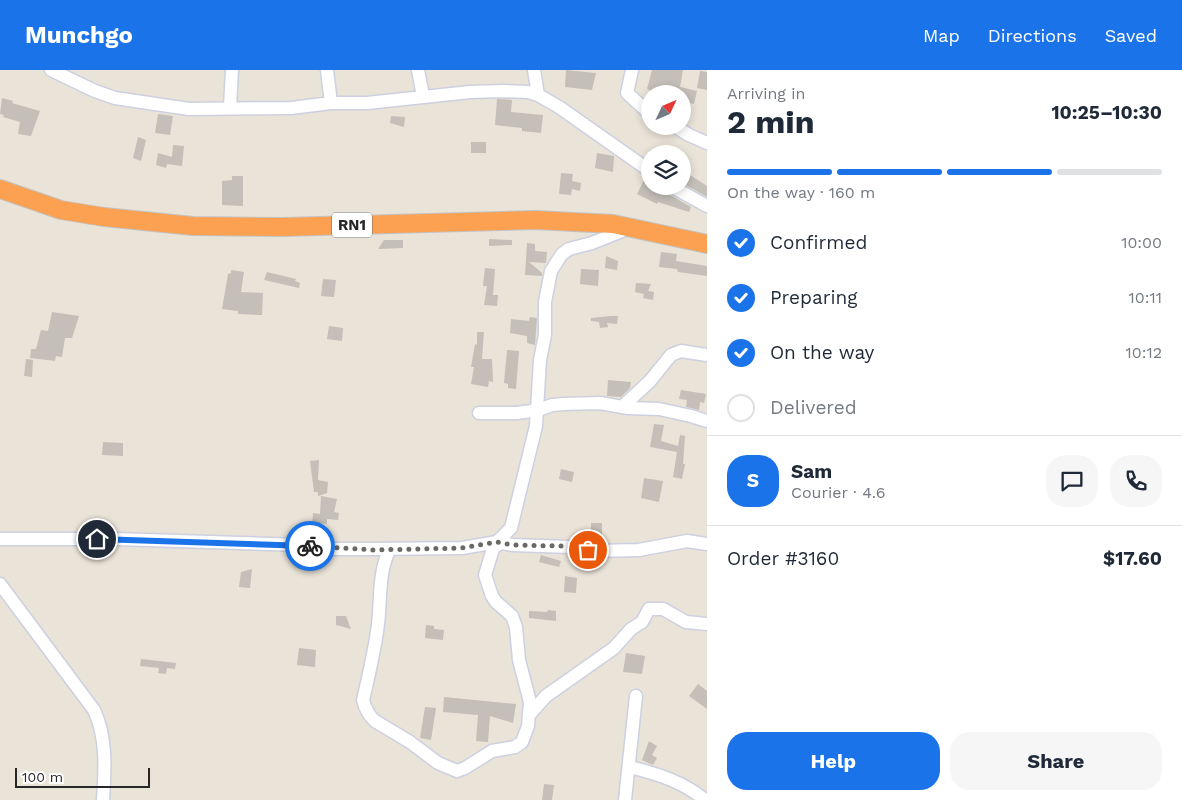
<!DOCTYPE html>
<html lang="en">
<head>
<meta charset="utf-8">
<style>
  body { margin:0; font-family:"Work Sans",sans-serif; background:#f6f6f7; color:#1f2937; height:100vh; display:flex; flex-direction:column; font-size:19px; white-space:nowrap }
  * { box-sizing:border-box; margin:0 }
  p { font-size:16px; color:#747a83 }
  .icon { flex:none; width:28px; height:28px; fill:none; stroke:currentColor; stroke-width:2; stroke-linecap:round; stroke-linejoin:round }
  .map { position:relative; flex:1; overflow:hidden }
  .panel { display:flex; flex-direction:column; background:#fff; width:475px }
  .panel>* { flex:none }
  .needle { width:32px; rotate:46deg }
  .fabs { position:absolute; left:641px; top:15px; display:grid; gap:10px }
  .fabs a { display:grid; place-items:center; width:50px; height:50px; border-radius:50%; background:#fff; box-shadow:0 2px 8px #0003; font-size:25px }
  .scale { position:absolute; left:15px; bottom:12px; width:135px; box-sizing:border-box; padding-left:5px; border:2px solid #272727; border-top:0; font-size:14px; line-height:18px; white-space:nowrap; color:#272727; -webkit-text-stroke:4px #fff; paint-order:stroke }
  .pin { position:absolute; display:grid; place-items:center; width:42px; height:42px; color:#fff; margin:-21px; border:2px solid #fff; border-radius:50%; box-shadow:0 1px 5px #0007 }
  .courier { position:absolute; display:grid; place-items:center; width:50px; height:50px; margin:-25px; border:4px solid #1a73e8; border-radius:50%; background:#fff; color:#222; box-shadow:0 1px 6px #0007 }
  .overview em { font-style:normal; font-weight:700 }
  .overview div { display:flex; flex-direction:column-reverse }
  .overview { display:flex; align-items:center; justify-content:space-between; height:85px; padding:0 20px }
  h1 { font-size:32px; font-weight:700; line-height:38px }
  .bar { display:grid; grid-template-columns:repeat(4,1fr); gap:8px 5px; align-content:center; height:60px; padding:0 20px }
  .bar i { height:6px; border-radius:4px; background:#e0e1e3 }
  .bar .current { background:#1a73e8 }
  .bar p { grid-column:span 4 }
  .line { display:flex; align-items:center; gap:12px; padding:0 20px; border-top:1px solid #e0e1e3 }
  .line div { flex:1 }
  .round { display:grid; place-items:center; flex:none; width:52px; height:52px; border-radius:20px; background:#f6f6f7 }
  ol { padding:0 20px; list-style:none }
  li { display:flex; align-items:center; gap:15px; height:55px }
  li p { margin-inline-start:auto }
  li .icon { padding:5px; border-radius:50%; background:#1a73e8; color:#fff; stroke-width:4 }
  li:last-child { color:#747a83 }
  li i { width:28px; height:28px; border:2px solid #e0e1e3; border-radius:50% }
  .button { display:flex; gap:10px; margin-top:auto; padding:10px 20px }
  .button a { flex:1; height:58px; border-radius:20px; background:#1a73e8; color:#fff; font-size:20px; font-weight:700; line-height:58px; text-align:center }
  .button a+a { background:#f6f6f7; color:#1f2937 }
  header { display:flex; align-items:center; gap:30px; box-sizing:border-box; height:70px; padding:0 25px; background:#1a73e8; color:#fff }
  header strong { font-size:24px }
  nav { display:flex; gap:28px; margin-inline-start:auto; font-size:18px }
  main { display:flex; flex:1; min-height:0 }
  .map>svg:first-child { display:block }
  .building { fill:#c4bfb8 }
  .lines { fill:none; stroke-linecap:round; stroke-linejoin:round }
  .minor-casing { stroke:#cdd0e0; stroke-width:15 }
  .highway-casing { stroke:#c3c3c3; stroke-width:20 }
  .minor { stroke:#fff; stroke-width:12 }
  .highway { stroke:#fba151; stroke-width:18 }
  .done { stroke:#6b6965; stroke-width:5; stroke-dasharray:0 9 }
  .route { stroke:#1a73e8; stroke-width:6 }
  .labels { text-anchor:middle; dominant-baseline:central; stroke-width:4.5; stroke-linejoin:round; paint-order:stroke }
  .shield { fill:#fff; stroke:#686868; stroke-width:1 }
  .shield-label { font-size:15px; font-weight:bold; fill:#272727 }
</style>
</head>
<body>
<header>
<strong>Munchgo</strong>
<nav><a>Map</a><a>Directions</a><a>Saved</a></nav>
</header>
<main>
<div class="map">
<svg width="707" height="730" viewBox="0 0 707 730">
  <rect width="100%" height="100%" fill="#eae3d8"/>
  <g class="building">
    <path d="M566,0l30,3 -4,17 -27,-3z"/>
    <path d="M652,0h31l-3,17 17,4 -3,13 -10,-2 1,-5 -3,-1v-2h-20l-15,-5z"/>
    <path d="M700,1l7,1v18l-10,-2z"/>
    <path d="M2,28l11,3 -1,2 28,8 -9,25 -13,-2 2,-12 -17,-5 1,-2 -4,-1z"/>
    <path d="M497,29l15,1 -1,12 32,3 -2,18 -19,-2v-3l-27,-3z"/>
    <path d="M158,44l15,2 -3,19 -15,-2z"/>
    <path d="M391,46l14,1 -1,10 -14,-4z"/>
    <path d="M138,67l8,3 -5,21 -8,-3z"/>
    <rect x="471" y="72" width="15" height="11"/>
    <path d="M173,75l11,1 -2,20 -15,-2 -1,4 -10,-3 2,-12 14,4z"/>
    <path d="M597,83l17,3 -1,16 -18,-4z"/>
    <path d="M561,103l12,1 -1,7 9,2 -1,8 -8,-2 -1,6 -12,-1z"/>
    <path d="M690,105l17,11v11l-23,-13z"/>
    <path d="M232,106h11v30l-21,-1v-24l10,-1z"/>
    <path d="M645,108l5,2v6h13l4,7 24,14 -2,5 -31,-10 -1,2 -20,-10z"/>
    <path d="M489,169l23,1v5l-23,1z"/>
    <path d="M384,170h19v8l-25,1z"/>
    <path d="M527,173l8,1v7l12,1 -1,11 -17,-1 13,11v3l-17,-1z"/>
    <path d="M661,182l16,2 -1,7 31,5v10l-29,-4 -1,-3 -18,-2z"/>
    <path d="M606,186l12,5 -1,9 -12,-2z"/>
    <path d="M485,198l10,1 -2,26h5l-1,11 -13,-1 3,-19h-4z"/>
    <path d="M581,199l18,1 -1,16 -18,-2z"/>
    <path d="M231,200l13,2 -3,20 22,1 -1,22 -24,-1v-3l-16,-2 6,-35 3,-1z"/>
    <path d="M267,202l29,7 -1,2 5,2 -1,5 -35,-8z"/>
    <path d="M323,209l13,1 -2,17 -13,-1z"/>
    <path d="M636,213l15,1 -3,7 6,1 -1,8 -10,-2 1,-4 -9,-2z"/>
    <path d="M52,242l27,4 -7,22h-7l-3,19 -6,-1 -1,5 -25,-3 1,-9h5l5,-19 7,1z"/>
    <path d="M611,246h7l-1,8 -10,-1 1,4 -8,1 -1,-6 -8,-1v-3z"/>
    <path d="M530,247l7,1 -2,27 -8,-2v-7l-17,-3 1,-14 18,2z"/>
    <path d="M329,256l14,2 -1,13 -15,-2z"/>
    <path d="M477,262h7l-2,27h10l1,23 -4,-1 -1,6 -17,-3 3,-17h-3l4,-23 2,1z"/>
    <path d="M507,280l12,1 -3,38 -8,-1v-4l-4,-1z"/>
    <path d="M26,289l7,1 -1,17 -8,-1z"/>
    <path d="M608,310l23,2 -1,6 -9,9 -14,-1z"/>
    <path d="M681,320l25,4 -2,9 -4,-1 -1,8 -13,-3 1,-7 -8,-1z"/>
    <path d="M654,354l10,1 -3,16 17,5 2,-11 5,1 -2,28h2l-3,15 -9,-2 4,-25 -27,-5z"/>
    <path d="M103,372l20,1v13l-21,-1z"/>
    <path d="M319,390l-1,20 10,2 -1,11 -9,3v-4h-4l-4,-31z"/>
    <path d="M561,399l13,3 -2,10 -13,-3z"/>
    <path d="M644,408l19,3 -4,21 -18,-4z"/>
    <path d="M321,426l16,3 -3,13 5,1 -1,7 -11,-1v5l-8,-1 -1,14h-7l2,-24 7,1z"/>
    <rect x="591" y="453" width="11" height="17"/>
    <path d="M541,485l20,6 -2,6 -20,-5z"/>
    <path d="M252,499l-2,19 -11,-1 2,-15z"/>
    <path d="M565,506l12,2 -1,15 -12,-1z"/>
    <path d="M548,540l8,1v10l-27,-3v-7l18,1z"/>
    <path d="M336,546h10l5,13 -15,-4z"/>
    <path d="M426,555l8,1v3l10,1 -1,10 -18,-2z"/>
    <path d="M299,578l17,2 -1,17 -18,-2z"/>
    <path d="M626,583l19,3 -3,18 -19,-2z"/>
    <path d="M141,589l35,4 -1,6 -8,-1 -1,6 -8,-1 1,-5 -19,-2z"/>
    <path d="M698,614l9,7v18l-18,-13z"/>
    <path d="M444,627l72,7 -3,19 -23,-7 -2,26 -12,-1 2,-26 -35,-3z"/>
    <path d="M425,637l11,1 -5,32 -11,-2z"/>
    <path d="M649,671l8,5 -5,9 5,3 -4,7 -11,-5z"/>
    <path d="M544,714l10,1 -2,15h-10z"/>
  </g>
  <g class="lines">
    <defs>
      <g id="minor">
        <path d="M51,0l44,21 20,7 74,11 102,-1 40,-5h36l103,-11 33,-1 25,1 10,3 21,12 91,64"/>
        <path d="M327,0l4,33"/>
        <path d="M418,0l5,26"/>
        <path d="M534,0l4,25"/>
        <path d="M632,0l-5,23 23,21"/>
        <path d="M230,37l2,-37"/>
        <path d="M674,56l15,9 18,8"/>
        <path d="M671,116l36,20"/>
        <path d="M622,337l28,-26 21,-26 10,-4 26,4"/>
        <path d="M479,343h38l21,-3 14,-5 12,-1 36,-1 28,5 31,1 32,7 16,5"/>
        <path d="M0,469h115l187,6 31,4h41l88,-1 35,-6 14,-14 25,-102 4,-66 5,-25v-33l6,-31 11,-17 7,-5 23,-6 40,-16"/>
        <path d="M497,472l15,3 58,2 23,4 46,-1 48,-9 20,3"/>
        <path d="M390,479c-12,22 -9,51 -12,75 -3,26 -9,50 -15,76 2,8 5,15 12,21l35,21 28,21 19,8 8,-3 27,-17 23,-4 7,-5 6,-16 2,-24 -11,-42 -3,-33 -4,-11 -16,-14 -4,-6 -7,-21 7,-23 2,-5 7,-4"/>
        <path d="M0,514l94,126c13,27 11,60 9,90"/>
        <path d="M530,644l16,-18 68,-48 17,-19 11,-7 7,-13h14l23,13 21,2"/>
        <path d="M630,697c27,7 52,14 75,33"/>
        <path d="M625,730l11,-104"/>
      </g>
      <path id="highway" d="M0,119l61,21 43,7 89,9 90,1 252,-7 78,4 94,20"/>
    </defs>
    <use href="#minor" class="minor-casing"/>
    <use href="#highway" class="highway-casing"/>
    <use href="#minor" class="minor"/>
    <use href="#highway" class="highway"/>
  </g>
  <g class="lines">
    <path class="done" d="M310,476l64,4 88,-2 35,-6 15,3 49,1 27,4"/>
    <path class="route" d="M97,469l213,7"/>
  </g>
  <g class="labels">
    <rect class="shield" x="332" y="142.5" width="40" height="25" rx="4"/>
    <g class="shield-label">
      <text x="352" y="155">RN1</text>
    </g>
  </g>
</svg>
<div class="fabs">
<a><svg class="needle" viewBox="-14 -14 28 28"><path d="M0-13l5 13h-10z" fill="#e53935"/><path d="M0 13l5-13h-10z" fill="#747a83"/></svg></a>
<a><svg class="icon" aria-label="layers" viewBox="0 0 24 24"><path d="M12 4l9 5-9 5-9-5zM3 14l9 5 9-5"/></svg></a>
</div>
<div class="scale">100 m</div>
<div class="pin" style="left:588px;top:480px;background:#ea580c"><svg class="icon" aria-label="bag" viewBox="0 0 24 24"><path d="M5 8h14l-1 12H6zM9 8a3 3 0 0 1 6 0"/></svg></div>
<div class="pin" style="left:97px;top:469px;background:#1f2937"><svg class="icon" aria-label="home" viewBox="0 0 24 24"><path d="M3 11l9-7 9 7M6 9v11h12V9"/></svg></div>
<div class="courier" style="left:310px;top:476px"><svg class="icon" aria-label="bike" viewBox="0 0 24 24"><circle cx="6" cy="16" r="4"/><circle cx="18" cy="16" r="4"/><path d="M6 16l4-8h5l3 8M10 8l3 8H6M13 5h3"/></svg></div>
</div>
<section class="panel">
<div class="overview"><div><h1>2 min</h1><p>Arriving in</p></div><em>10:25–10:30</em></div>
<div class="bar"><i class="current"></i><i class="current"></i><i class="current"></i><i></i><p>On the way · 160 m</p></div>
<ol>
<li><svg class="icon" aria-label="check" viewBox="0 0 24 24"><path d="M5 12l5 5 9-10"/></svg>Confirmed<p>10:00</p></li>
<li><svg class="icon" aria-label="check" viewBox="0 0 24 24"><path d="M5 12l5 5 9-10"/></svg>Preparing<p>10:11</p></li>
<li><svg class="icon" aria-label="check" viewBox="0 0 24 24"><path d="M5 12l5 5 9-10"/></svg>On the way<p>10:12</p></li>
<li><i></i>Delivered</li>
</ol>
<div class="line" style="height:90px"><b class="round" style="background:#1a73e8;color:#fff">S</b><div><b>Sam</b><p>Courier · 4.6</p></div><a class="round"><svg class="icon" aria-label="chat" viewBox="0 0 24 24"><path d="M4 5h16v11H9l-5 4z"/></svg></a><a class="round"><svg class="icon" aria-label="phone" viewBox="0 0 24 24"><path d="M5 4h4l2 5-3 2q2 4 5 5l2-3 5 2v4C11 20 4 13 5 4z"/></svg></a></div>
<div class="line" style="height:65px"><div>Order #3160</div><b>$17.60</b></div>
<div class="button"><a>Help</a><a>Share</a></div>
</section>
</main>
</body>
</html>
